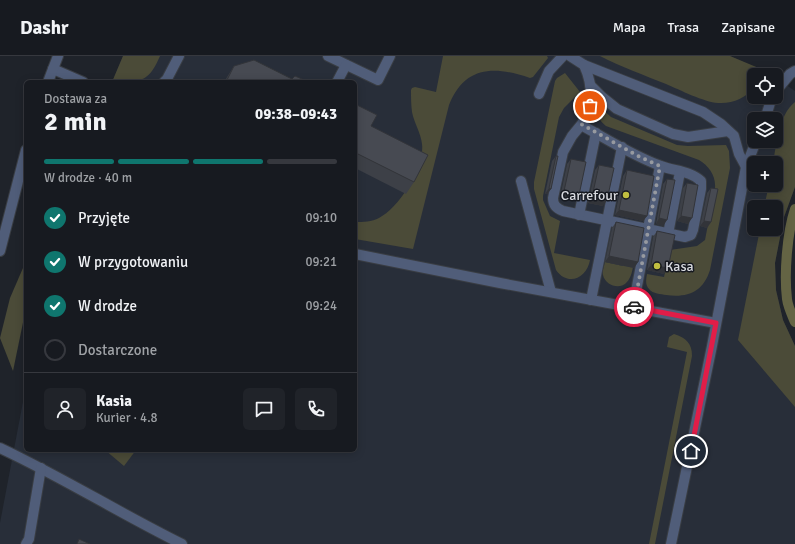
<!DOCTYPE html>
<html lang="pl">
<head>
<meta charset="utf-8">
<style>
  body { margin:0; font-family:Signika,sans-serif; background:#202329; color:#f1f3f6; height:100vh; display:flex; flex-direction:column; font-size:15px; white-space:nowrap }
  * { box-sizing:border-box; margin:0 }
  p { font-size:13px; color:#9ea1a5 }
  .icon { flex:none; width:22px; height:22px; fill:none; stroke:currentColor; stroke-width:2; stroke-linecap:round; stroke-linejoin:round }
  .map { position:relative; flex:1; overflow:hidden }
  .panel { position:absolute; left:24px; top:24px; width:333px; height:372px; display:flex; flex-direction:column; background:#171a20; border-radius:6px; box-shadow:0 2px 10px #0003,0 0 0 1px #36383e }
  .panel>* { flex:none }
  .controls { position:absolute; left:747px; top:12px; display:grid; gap:8px }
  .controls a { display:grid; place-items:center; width:36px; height:36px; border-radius:6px; background:#171a20; box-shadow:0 2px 10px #0003,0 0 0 1px #36383e; font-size:20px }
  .pin { position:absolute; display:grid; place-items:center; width:34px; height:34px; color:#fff; margin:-17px; border:2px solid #fff; border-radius:50%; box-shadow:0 1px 4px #0007 }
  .courier { position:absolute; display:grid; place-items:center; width:40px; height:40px; margin:-20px; border:3px solid #e11d48; border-radius:50%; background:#fff; color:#222; box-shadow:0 1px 5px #0007 }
  .summary em { font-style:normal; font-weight:700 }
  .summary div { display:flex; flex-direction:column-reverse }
  .summary { display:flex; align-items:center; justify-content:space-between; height:68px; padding:0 20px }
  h1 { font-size:26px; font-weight:700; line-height:30px }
  .bar { display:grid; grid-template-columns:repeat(4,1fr); gap:6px 4px; align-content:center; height:48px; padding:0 20px }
  .bar i { height:5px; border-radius:3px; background:#36383e }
  .bar .current { background:#0f766e }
  .bar p { grid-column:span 4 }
  .line { display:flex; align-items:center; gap:10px; padding:0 20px; border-top:1px solid #36383e }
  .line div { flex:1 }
  .round { display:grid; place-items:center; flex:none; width:42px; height:42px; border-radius:6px; background:#202329 }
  ol { padding:0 20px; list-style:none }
  li { display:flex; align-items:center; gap:12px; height:44px }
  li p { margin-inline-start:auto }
  li .icon { padding:4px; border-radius:50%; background:#0f766e; color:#fff; stroke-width:4 }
  li:last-child { color:#9ea1a5 }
  li i { width:22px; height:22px; border:2px solid #36383e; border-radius:50% }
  header { display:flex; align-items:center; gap:24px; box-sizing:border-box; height:56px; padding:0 20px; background:#171a20; border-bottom:1px solid #36383e }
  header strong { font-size:19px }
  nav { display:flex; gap:22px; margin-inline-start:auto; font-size:14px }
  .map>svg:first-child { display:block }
  .built { fill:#282e39; fill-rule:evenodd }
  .green { fill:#4b4b38 }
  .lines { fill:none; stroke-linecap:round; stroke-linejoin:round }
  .stream { stroke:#646444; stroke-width:10 }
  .minor-casing { stroke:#393d43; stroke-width:12 }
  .minor { stroke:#505d79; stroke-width:10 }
  .wall { fill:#3d4047 }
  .shaded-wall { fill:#323439 }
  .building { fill:#474a52; stroke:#323439 }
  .done { stroke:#979aa0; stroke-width:4; stroke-dasharray:0 7.2 }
  .route { stroke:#e11d48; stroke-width:5 }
  .poi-dot { fill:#c0be40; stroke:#161920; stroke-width:1.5 }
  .labels { text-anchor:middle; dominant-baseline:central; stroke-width:3; stroke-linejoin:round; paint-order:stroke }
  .poi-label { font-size:14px; fill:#d8dadf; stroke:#161920; text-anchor:end }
</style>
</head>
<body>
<header>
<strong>Dashr</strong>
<nav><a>Mapa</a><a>Trasa</a><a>Zapisane</a></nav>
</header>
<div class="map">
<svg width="795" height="488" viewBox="0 0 795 488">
  <rect width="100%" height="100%" fill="#1f232a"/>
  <path class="built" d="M123,0h607l42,19h-18v22h22v-19l19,13v96l-11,30 -9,46 1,27 7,30 12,26v198h-795v-21l26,-137v64h329v-368h-243zM754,63h22v22h-22zM754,107h22v22h-22zM754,151h22v22h-22z"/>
  <g class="green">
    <path d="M123,0h37c-12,28 -21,26 -48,26z"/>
    <path d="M443,0h104l1,2 -15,19 -3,1c-35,-12 -65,-13 -81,27l-36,144 -58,-10v-17c8,0 17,0 24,-4 20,-10 46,-51 43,-74 -1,-11 -8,-21 -10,-32 -1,-7 -1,-15 -1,-22l1,-2 3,-1 21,5z"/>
    <path d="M600,0h130l38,16 -2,3h-12v13c-9,10 -21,16 -36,15 -14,-1 -38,-13 -52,-19 -22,-9 -45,-17 -66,-28z"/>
    <path d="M565,17l15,19 -16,16 -5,9 -16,79v4l7,16 10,5 -6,32 36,7c-3,18 -22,27 -34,10l-22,-81v-7l21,-101 2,-3z"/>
    <path d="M795,46v85l-11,30 -9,46 1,27 7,30 12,26v61l-57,-67 22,-111h16v-22h-12l5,-22h7v-22h-3c4,-20 5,-47 22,-61z"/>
    <path d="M601,52l10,9 66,28 11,1 38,-1 3,6 1,17 -20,102c-7,22 -22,28 -44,25 -5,-1 -13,-1 -17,-6 -4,-4 -3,-10 -2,-15l17,3 6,-27 27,-4 8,-6 10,-52c1,-12 -6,-22 -16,-28l-93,-34c-6,-5 -9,-9 -7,-17z"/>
    <path d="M627,190l8,9c-2,9 -2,22 -9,28 -7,7 -21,2 -23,-8 -1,-4 1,-9 2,-13l18,4z"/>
    <path d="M26,205v47l-13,63 -13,-33 10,-40z"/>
    <path d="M674,278c12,4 18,9 18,22l-37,188h-6l38,-192 -20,-5 2,-10z"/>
    <path d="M105,394h31l-12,16z"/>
  </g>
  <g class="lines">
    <path class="stream" d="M795,153c-8,24 -11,65 -8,90 1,8 5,16 8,23"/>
    <defs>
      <g id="minor">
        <path d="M328,0l50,24 12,-24"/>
        <path d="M570,0l14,9 119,47 18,12 13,12 5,18 7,13"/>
        <path d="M53,13l30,13"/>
        <path d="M48,26l10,-26"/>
        <path d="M164,26l3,-3 12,-23"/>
        <path d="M337,26l9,-17"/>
        <path d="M590,29l12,12 15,12 56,25 15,3 40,-6"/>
        <path d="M776,35l14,-17 5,-3"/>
        <path d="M539,38l10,-23 14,-15"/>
        <path d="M765,63l7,-22"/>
        <path d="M581,69l-9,11 -9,16 -10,46c0,7 3,10 10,13l122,26 6,-2 2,-5 8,-41v-8c-10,-10 -27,-10 -40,-15 -28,-10 -54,-27 -80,-41 13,-19 12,-40 3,-60"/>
        <path d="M521,125l30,111"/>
        <path d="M579,159l17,-82"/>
        <path d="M668,178l12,-62"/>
        <path d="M0,195l26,-101"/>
        <path d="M355,198l145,29 216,40"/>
        <path d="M591,244l31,-153"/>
        <path d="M633,251l27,-141"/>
        <path d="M0,392c62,29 121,66 182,96"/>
        <path d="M26,488l3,-5 12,-71"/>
        <path d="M671,488l41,-198 34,-179 10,-26"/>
      </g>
    </defs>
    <use href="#minor" class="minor-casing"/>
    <use href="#minor" class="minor"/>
  </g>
  <g class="wall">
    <path d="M234,10l58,13 17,3h-85z"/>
    <path d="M355,48l59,78 -8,12 -51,-26z"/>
    <path d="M556,100l-5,33 -4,5h-2l7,-33z"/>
    <path d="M571,103l4,41 -15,-3 7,-33z"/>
    <path d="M599,109l4,41 -15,-3 7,-33z"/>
    <path d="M627,114l20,46 -4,5 -28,-6 8,-39z"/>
    <path d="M667,123l-4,47 -7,-2 7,-40z"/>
    <path d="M687,127l1,41 -11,-3 6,-33z"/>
    <path d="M711,132v34l-4,6 -7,-2 7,-33z"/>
    <path d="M616,166l22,40 -4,6 -29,-6 7,-34z"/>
    <path d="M657,175l7,43 -17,-4 6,-33z"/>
  </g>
  <g class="shaded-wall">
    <path d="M549,132l2,1 -4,5h-2z"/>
    <path d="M564,135l15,4 -4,5 -15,-3z"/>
    <path d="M592,141l15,3 -4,6 -15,-3z"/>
    <path d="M619,154l28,6 -4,5 -28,-6z"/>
    <path d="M681,160l11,2 -4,6 -11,-3z"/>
    <path d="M659,162l8,2 -4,6 -7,-2z"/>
    <path d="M704,165l7,1 -4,6 -7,-2z"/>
    <path d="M609,200l29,6 -4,6 -29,-6z"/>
    <path d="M651,209l17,3 -4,6 -17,-4z"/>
  </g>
  <g class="building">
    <path d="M254,4l38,19 3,-3 14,6h-83l8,-16z"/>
    <path d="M355,48l22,11 -6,11 57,29 -14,27 -56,-28 -3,5z"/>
    <path d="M556,100h2l-7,33 -2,-1z"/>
    <path d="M571,103l15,3 -7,33 -15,-4z"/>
    <path d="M599,109l15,3 -7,32 -15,-3z"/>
    <path d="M627,114l27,6 -7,40 -28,-6z"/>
    <path d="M667,123l8,1 -8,40 -8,-2z"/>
    <path d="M687,127l11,2 -6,33 -11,-2z"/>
    <path d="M711,132l7,1 -7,33 -7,-1z"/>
    <path d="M616,166l28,6 -6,34 -29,-6z"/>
    <path d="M657,175l18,4 -7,33 -17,-3z"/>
    <path d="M79,483l11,5h-13z"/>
  </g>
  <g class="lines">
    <path class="done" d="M590,50l-3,10 -6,8 59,33 20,9 -26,141"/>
    <path class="route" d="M634,251l82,16 -25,128"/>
  </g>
  <g class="poi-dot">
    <circle cx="626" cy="139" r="4"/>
    <circle cx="657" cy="210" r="4"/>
  </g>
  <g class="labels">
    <g class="poi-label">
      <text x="618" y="139">Carrefour</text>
      <text x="665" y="210" text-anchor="start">Kasa</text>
    </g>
  </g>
</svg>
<div class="controls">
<a><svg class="icon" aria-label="locate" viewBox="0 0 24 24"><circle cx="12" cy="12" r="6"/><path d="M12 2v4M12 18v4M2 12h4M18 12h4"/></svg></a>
<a><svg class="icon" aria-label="layers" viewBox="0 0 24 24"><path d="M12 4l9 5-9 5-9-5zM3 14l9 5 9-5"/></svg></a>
<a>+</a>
<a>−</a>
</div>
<div class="pin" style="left:590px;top:50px;background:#ea580c"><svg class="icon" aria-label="bag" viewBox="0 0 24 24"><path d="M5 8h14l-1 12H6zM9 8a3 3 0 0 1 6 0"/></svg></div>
<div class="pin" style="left:691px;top:395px;background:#1f2937"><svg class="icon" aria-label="home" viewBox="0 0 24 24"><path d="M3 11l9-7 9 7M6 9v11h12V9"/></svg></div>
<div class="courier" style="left:634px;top:251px"><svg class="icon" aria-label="car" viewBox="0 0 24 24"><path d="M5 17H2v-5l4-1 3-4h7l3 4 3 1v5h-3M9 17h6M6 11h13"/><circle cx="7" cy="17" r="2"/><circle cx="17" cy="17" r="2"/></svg></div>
<section class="panel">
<div class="summary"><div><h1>2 min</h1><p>Dostawa za</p></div><em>09:38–09:43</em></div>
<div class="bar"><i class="current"></i><i class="current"></i><i class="current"></i><i></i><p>W drodze · 40 m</p></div>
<ol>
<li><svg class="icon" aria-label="check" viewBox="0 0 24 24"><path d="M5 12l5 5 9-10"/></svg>Przyjęte<p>09:10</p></li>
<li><svg class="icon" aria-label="check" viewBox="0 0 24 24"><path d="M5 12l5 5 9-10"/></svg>W przygotowaniu<p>09:21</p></li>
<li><svg class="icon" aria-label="check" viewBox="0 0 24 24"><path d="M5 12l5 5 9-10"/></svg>W drodze<p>09:24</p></li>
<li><i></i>Dostarczone</li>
</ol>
<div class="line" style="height:72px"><a class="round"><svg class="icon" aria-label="person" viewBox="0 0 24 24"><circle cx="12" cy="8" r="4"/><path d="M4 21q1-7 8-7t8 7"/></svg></a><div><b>Kasia</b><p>Kurier · 4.8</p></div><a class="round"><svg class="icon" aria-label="chat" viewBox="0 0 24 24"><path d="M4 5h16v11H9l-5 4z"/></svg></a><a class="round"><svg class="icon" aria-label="phone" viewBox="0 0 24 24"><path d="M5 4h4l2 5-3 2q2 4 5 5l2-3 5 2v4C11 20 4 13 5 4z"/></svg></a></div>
</section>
</div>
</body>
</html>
